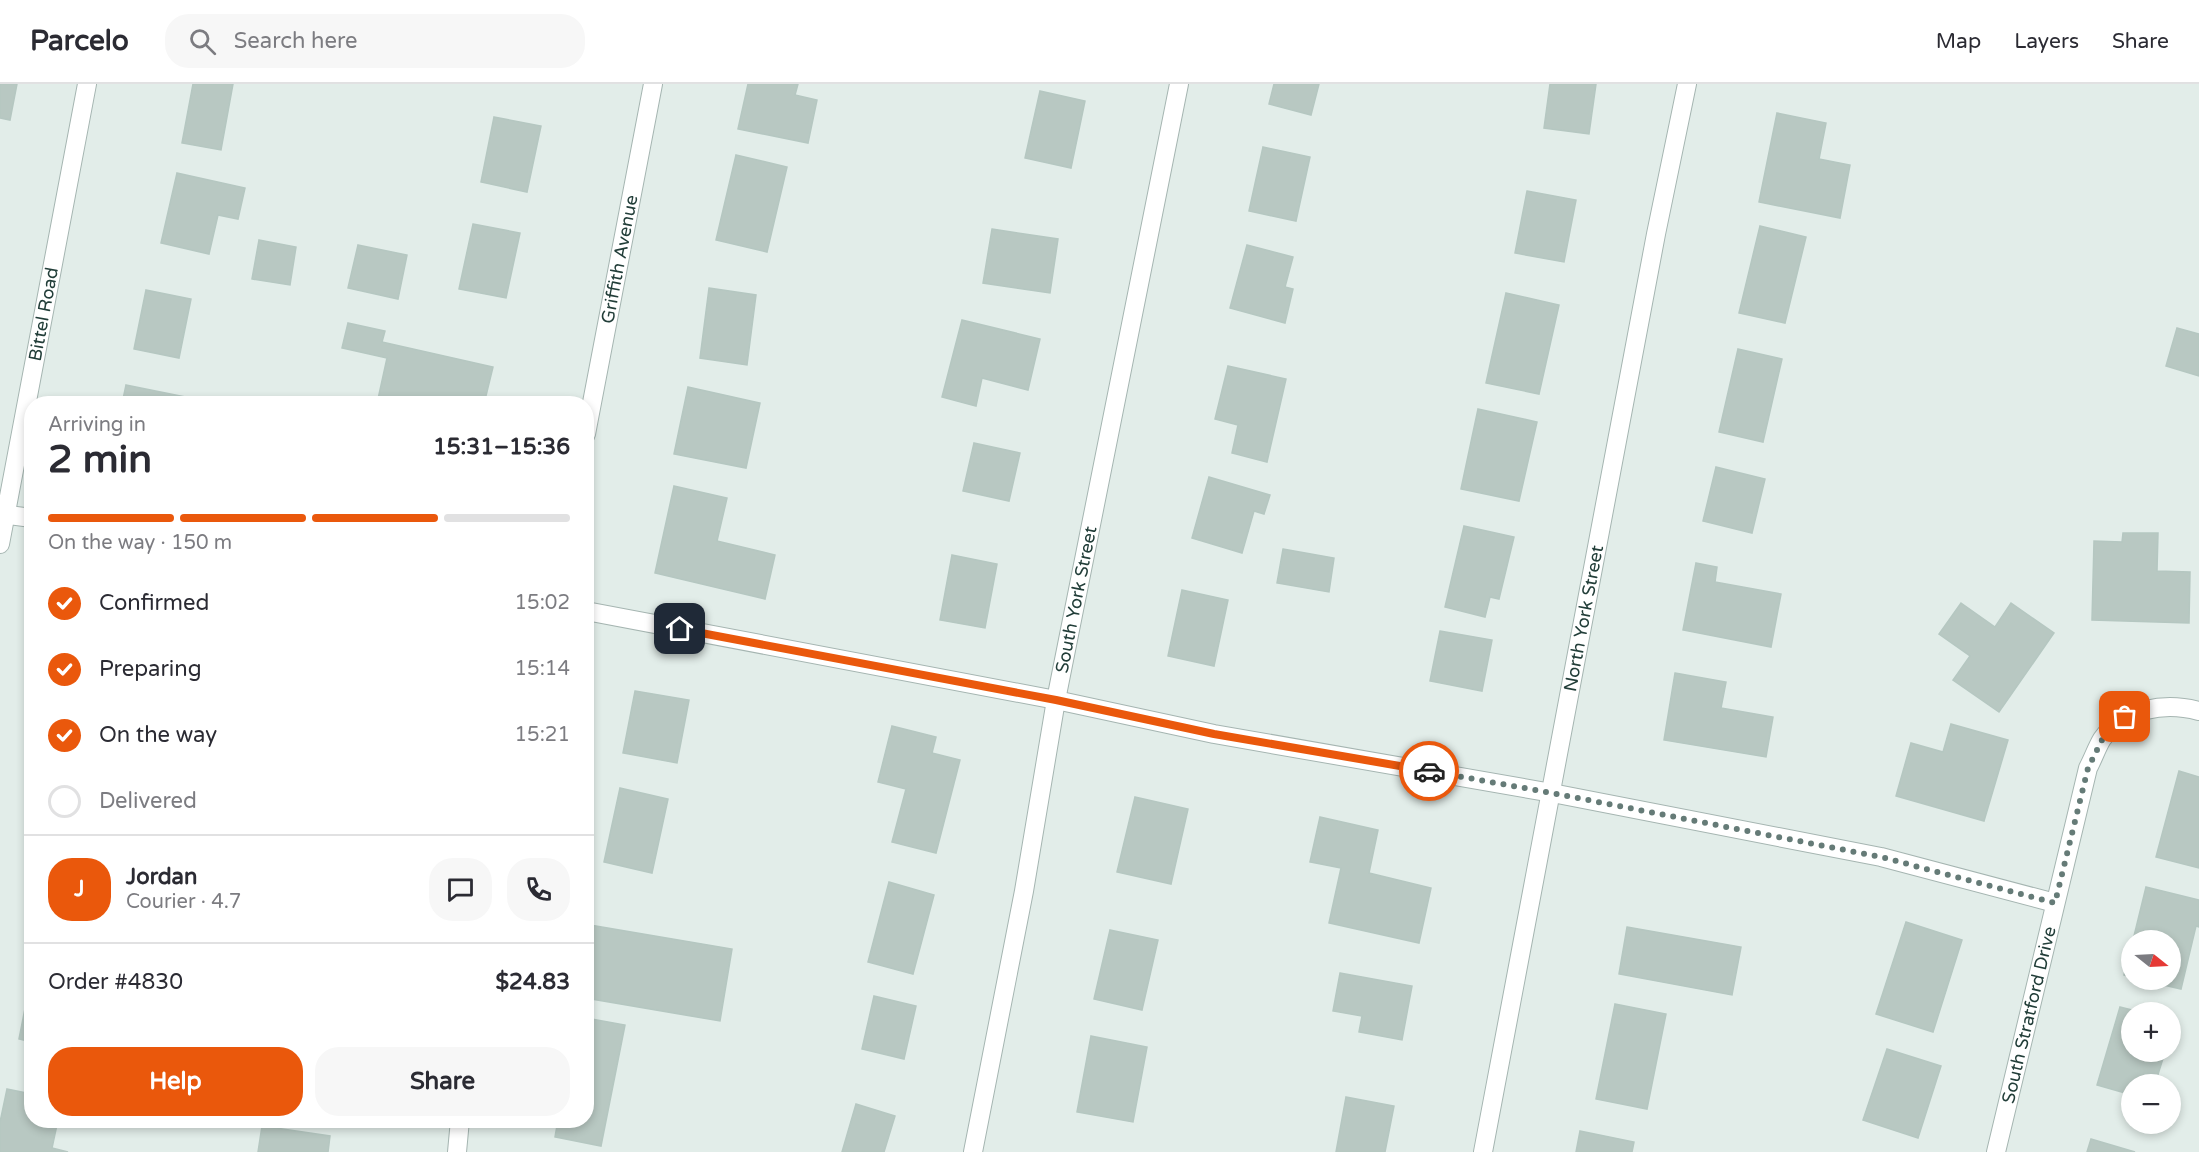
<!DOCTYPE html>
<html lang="en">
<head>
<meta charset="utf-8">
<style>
  body { margin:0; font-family:"Varela Round",sans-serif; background:#f7f7f7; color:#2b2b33; height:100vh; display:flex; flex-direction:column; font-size:22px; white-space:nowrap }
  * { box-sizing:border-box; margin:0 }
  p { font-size:20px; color:#7c7c81 }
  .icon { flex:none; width:33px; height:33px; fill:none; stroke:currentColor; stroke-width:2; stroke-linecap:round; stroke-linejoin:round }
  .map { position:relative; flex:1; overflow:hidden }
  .drawer { position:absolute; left:24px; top:312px; width:570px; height:732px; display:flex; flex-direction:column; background:#fff; border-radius:24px; box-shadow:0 3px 9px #0003 }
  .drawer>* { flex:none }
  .needle { width:39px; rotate:108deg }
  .tools { position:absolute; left:2121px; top:846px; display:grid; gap:12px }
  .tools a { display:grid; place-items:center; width:60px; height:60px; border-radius:50%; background:#fff; box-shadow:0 3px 9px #0003; font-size:30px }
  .pin { position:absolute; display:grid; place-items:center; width:51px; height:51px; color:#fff; margin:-26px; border-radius:12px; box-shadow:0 3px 9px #0006 }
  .courier { position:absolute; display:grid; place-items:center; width:60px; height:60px; margin:-30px; border:4px solid #ea580c; border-radius:50%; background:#fff; color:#222; box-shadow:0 2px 8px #0007 }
  .overview em { font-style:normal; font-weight:700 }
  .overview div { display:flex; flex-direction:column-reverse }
  .overview { display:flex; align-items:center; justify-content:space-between; height:102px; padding:0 24px }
  h1 { font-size:39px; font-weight:700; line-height:45px }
  .bar { display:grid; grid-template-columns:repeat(4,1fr); gap:9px 6px; align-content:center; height:72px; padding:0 24px }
  .bar i { height:8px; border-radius:4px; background:#e1e1e2 }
  .bar .selected { background:#ea580c }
  .bar p { grid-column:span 4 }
  .line { display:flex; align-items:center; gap:15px; padding:0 24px; border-top:2px solid #e1e1e2 }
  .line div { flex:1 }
  .round { display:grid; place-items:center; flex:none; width:63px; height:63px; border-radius:24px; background:#f7f7f7 }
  ol { padding:0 24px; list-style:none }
  li { display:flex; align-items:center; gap:18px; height:66px }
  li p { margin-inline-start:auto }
  li .icon { padding:6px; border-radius:50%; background:#ea580c; color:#fff; stroke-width:4 }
  li:last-child { color:#7c7c81 }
  li i { width:33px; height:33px; border:3px solid #e1e1e2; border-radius:50% }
  .primary-button { display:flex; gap:12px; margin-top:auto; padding:12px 24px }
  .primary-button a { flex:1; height:69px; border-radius:24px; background:#ea580c; color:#fff; font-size:24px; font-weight:700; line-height:69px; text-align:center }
  .primary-button a+a { background:#f7f7f7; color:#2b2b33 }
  header { display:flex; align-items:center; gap:36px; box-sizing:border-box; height:84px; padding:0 30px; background:#fff; border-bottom:2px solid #e1e1e2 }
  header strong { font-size:28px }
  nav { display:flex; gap:33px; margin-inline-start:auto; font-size:21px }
  .search { width:420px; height:54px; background:#f7f7f7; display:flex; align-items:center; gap:15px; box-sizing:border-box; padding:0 21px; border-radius:24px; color:#7c7c81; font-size:22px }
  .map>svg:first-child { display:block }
  .building { fill:#b8c8c2; stroke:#b5c7c1; stroke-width:1.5 }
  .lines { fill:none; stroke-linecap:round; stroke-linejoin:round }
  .minor-casing { stroke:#a5b5b1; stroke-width:20 }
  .tertiary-casing { stroke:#a5b5b1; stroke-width:20 }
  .minor { stroke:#fff; stroke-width:18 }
  .tertiary { stroke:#fff; stroke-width:18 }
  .done { stroke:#657b77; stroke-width:6; stroke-dasharray:0 10.8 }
  .route { stroke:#ea580c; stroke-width:8 }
  .labels { text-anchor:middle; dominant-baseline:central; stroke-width:4.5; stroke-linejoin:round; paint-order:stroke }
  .street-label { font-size:18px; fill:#223e39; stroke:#f3f9f7 }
</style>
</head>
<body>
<header>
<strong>Parcelo</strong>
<div class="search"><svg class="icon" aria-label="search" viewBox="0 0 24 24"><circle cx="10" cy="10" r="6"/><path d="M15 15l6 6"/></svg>Search here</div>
<nav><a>Map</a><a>Layers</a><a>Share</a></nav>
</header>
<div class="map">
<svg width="2199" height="1068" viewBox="0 0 2199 1068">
  <rect width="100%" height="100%" fill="#e2ede9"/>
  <g class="building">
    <path d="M0,0h17l-7,36 -10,-2z"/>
    <path d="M193,0h40l-12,66 -39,-7z"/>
    <path d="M748,0h50l-3,11 22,5 -9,43 -70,-14z"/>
    <path d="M1274,0h45l-8,31 -42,-11z"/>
    <path d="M1550,0h46l-7,50 -45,-6z"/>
    <path d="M1040,7l45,10 -14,67 -46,-10z"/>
    <path d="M1777,29l49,10 -7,36 31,6 -10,53 -81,-16z"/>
    <path d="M494,33l47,9 -14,66 -46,-10z"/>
    <path d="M1263,63l47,10 -14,64 -47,-10z"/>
    <path d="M736,71l51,12 -20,85 -51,-12z"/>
    <path d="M177,89l68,15 -7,31 -20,-4 -9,39 -48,-11z"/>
    <path d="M1527,107l49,9 -12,62 -49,-9z"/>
    <path d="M473,140l47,9 -14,65 -47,-9z"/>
    <path d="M1760,142l46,11 -21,86 -46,-10z"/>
    <path d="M992,145l66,10 -8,54 -67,-10z"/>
    <path d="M259,156l37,7 -6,38 -38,-6z"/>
    <path d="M358,161l49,10 -9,44 -50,-11z"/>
    <path d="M1247,161l46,12 -8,30 8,2 -8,34 -55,-15z"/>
    <path d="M709,204l47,7 -9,70 -47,-7z"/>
    <path d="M146,206l45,9 -12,59 -45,-9z"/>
    <path d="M1506,209l53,12 -20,89 -53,-11z"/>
    <path d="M962,236l78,19 -12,51 -46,-12 -6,28 -34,-9z"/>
    <path d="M348,239l37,8 -3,11 111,25 -9,37h-87l-19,-5 9,-41 -45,-10z"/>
    <path d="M2177,244l22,6v42l-33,-10z"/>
    <path d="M1738,265l44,10 -19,83 -44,-10z"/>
    <path d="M1228,282l58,13 -19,83 -35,-9 6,-28 -23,-6z"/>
    <path d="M126,301l94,19h-98z"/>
    <path d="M688,303l72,16 -14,65 -72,-14z"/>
    <path d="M1478,325l59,13 -18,79 -58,-12z"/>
    <path d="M974,359l46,10 -11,48 -46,-10z"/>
    <path d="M1716,383l49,12 -13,54 -49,-12z"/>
    <path d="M1209,393l61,18 -6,19 -10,-3 -12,42 -50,-15z"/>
    <path d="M674,402l53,12 -10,43 58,14 -10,44 -110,-26z"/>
    <path d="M1464,442l50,11 -15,62 -9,-2 -5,20 -40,-10z"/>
    <path d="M2123,449h35l-1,38 33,1 -1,51 -97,-3 2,-79 28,1z"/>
    <path d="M1283,465l51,9 -5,34 -52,-9z"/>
    <path d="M952,471l45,9 -12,64 -45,-8z"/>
    <path d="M1696,479l21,4 -2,15 66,12 -10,53 -88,-17z"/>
    <path d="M1182,506l46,10 -14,66 -46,-10z"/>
    <path d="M1961,519l34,24 16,-24 43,30 -55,79 -46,-32 17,-24 -31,-22z"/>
    <path d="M1440,547l52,9 -10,51 -52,-10z"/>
    <path d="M1675,589l51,9 -5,26 52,9 -7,40 -102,-17z"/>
    <path d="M635,607l54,9 -12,63 -54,-10z"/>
    <path d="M1951,640l57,16 -24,81 -88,-25 15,-53 32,9z"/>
    <path d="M892,642l44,11 -4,16 28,7 -24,93 -44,-11 14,-53 -28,-7z"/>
    <path d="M2179,687l20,6v91l-43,-11z"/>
    <path d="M620,704l48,11 -16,74 -48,-11z"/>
    <path d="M1135,713l53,12 -17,75 -54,-12z"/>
    <path d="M1320,733l58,13 -9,43 62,15 -12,55 -90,-20 12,-55 -31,-6z"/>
    <path d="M889,798l45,13 -21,79 -45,-12z"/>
    <path d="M2146,803l53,13v27l-3,-1 -15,63 -39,-9h28v-40h-37z"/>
    <path d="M1906,838l56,18 -29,92 -57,-18z"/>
    <path d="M590,841l142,24 -12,72 -134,-23v-50z"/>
    <path d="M1627,843l114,20 -9,48 -113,-21z"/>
    <path d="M1110,846l48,10 -16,70 -48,-11z"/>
    <path d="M2132,861v32l-8,-2z"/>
    <path d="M32,889v69l-13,-3z"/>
    <path d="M1340,889l72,13 -10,54 -43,-8 3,-16 -29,-5z"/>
    <path d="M874,912l42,10 -12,53 -42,-10z"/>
    <path d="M1615,920l51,10 -19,95 -51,-10z"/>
    <path d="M2120,923l20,5h-8v40h33l-10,32h-23v11l-35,-10z"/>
    <path d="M586,934l39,7 -24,121 -46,-9 3,-17h28z"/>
    <path d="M1091,952l56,11 -14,75 -56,-10z"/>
    <path d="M1887,965l54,17 -23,72 -55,-18z"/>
    <path d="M7,1005l25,5v26h26l-6,28 16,4h-68v-30z"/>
    <path d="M1346,1013l48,9 -9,46h-49z"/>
    <path d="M856,1020l39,12 -11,36h-42z"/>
    <path d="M262,1042l68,10 -2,16h-70z"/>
    <path d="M1580,1047l54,11 -2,10h-56z"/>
    <path d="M2091,1055l44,13h-48z"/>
  </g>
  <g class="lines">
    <defs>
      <g id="minor">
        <path d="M0,430l32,4"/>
        <path id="s1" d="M0,460l87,-460"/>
        <path d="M586,527l470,89 158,34 338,59 329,64 174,46"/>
        <path id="s2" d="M973,1068l51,-261 32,-191 123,-616"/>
        <path id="s3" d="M1483,1068l173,-918 31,-150"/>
        <path id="s4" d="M1996,1068l92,-384c5,-9 9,-21 14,-29 22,-31 63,-37 97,-28"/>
      </g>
      <g id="tertiary">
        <path id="s5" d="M586,350l67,-350"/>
        <path d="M457,1068l3,-32"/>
      </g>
    </defs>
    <use href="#minor" class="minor-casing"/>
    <use href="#tertiary" class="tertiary-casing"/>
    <use href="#minor" class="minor"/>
    <use href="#tertiary" class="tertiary"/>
  </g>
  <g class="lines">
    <path class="done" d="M1429,687l123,22 329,64 174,46 33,-135 15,-30 22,-21"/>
    <path class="route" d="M680,545l376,71 158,34 215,37"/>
  </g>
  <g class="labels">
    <g class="street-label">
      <text stroke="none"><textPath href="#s5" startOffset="178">Griffith Avenue</textPath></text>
      <text stroke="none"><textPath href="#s1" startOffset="234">Bittel Road</textPath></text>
      <text stroke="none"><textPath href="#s2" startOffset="562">South York Street</textPath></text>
      <text stroke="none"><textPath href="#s3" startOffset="543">North York Street</textPath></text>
      <text stroke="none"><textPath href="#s4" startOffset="141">South Stratford Drive</textPath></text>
    </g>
  </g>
</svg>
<div class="tools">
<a><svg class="needle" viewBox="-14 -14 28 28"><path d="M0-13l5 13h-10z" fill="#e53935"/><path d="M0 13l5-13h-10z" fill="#7c7c81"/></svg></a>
<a>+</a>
<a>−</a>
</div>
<div class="pin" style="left:2125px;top:633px;background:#ea580c"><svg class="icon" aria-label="bag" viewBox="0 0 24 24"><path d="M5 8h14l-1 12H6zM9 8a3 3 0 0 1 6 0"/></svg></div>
<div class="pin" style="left:680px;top:545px;background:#1f2937"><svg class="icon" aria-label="home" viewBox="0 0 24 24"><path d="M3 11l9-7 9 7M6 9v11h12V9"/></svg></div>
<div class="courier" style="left:1429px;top:687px"><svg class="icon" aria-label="car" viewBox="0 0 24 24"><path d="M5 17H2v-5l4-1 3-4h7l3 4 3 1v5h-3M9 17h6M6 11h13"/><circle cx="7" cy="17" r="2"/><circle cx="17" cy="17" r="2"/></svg></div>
<section class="drawer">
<div class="overview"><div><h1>2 min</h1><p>Arriving in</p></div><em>15:31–15:36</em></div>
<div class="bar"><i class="selected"></i><i class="selected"></i><i class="selected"></i><i></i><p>On the way · 150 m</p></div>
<ol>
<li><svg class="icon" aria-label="check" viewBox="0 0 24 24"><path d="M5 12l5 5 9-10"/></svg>Confirmed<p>15:02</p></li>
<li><svg class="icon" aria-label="check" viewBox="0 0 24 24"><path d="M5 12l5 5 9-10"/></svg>Preparing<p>15:14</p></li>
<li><svg class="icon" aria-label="check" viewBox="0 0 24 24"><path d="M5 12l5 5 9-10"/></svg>On the way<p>15:21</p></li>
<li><i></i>Delivered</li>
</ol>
<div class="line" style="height:108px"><b class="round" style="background:#ea580c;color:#fff">J</b><div><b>Jordan</b><p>Courier · 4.7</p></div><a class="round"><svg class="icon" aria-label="chat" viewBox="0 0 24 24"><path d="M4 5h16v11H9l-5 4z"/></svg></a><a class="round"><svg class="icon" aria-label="phone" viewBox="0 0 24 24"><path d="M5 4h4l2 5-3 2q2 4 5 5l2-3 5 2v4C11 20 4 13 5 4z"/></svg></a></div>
<div class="line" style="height:78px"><div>Order #4830</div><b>$24.83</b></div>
<div class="primary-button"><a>Help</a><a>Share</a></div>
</section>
</div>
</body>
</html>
